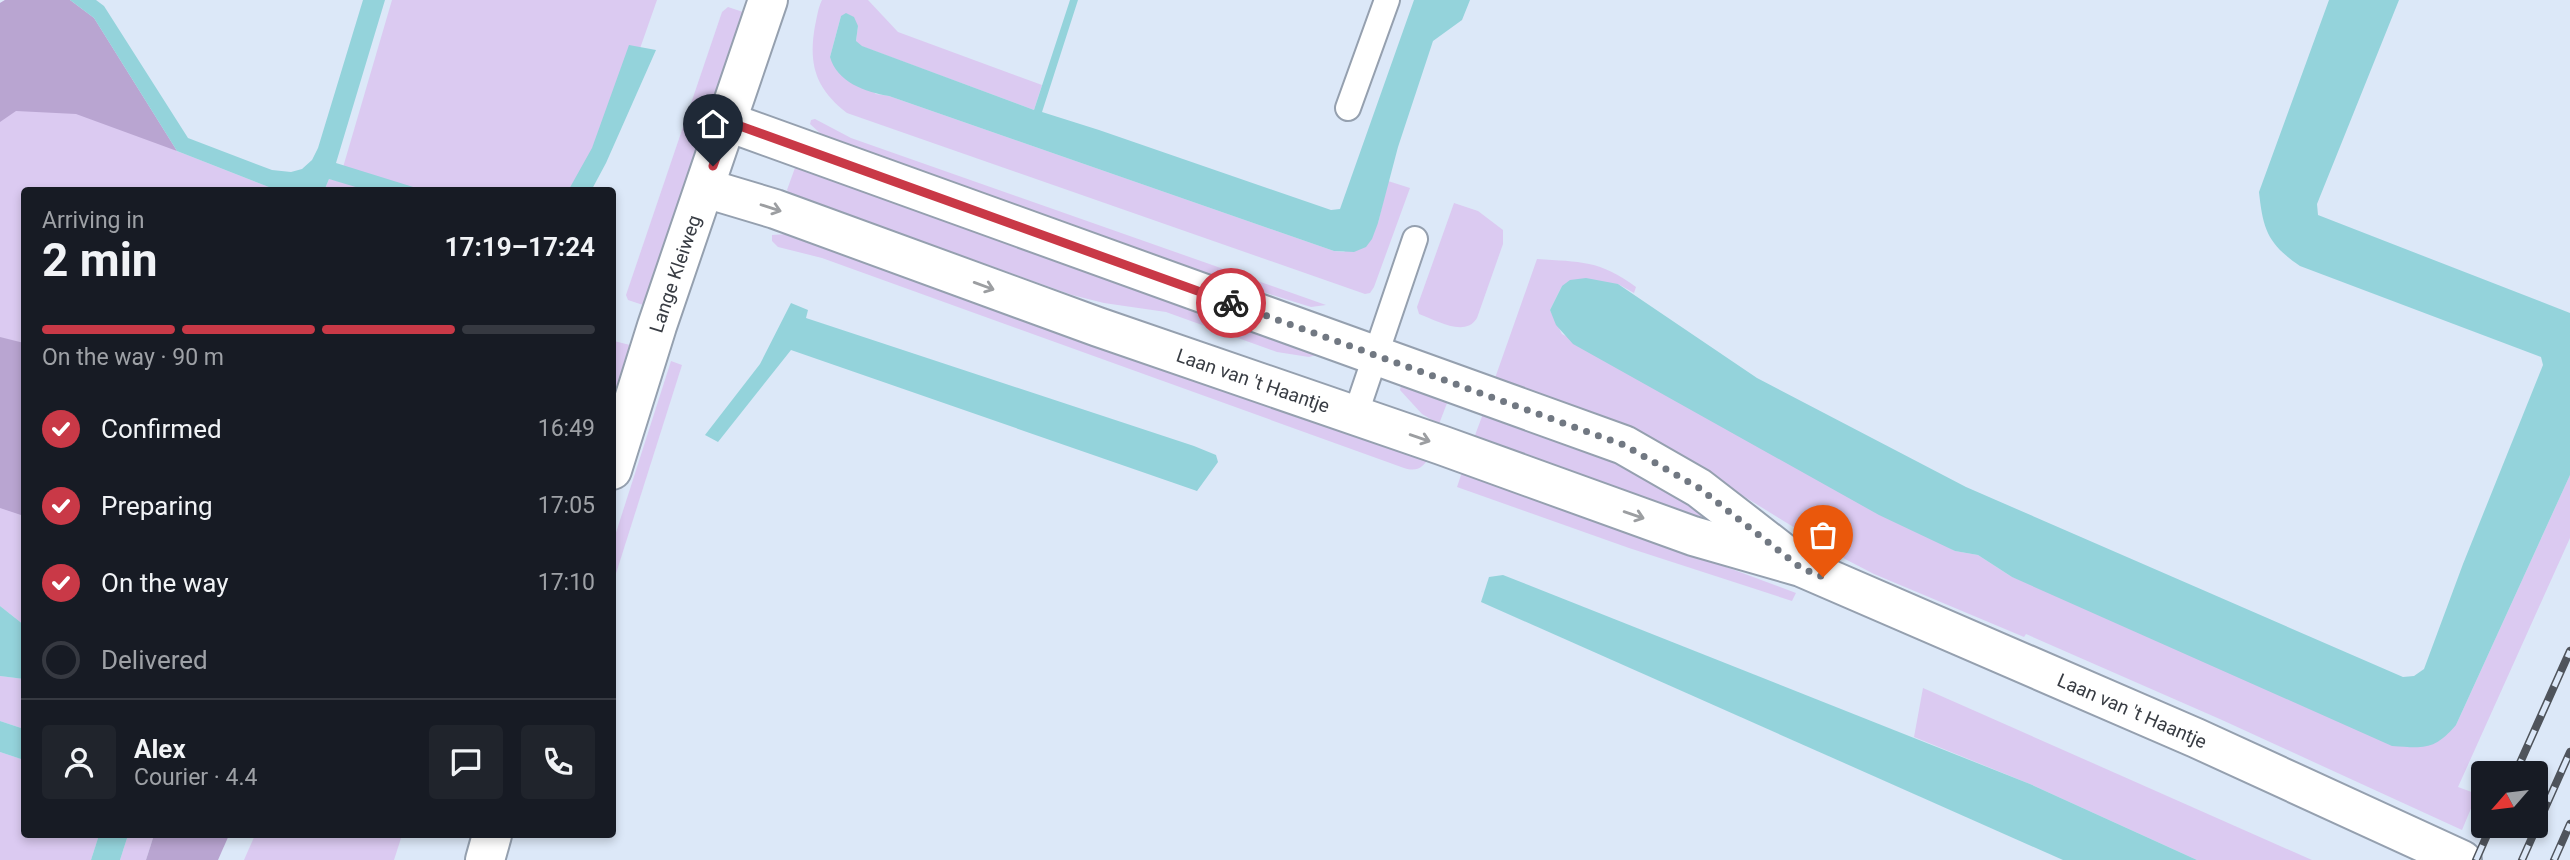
<!DOCTYPE html>
<html lang="en">
<head>
<meta charset="utf-8">
<style>
  body { margin:0; font-family:Roboto,sans-serif; background:#20242c; color:#f1f3f6; height:100vh; display:flex; flex-direction:column; font-size:26px; white-space:nowrap }
  * { box-sizing:border-box; margin:0 }
  p { font-size:23px; color:#9ea1a6 }
  .icon { flex:none; width:38px; height:38px; fill:none; stroke:currentColor; stroke-width:2; stroke-linecap:round; stroke-linejoin:round }
  .map { position:relative; flex:1; overflow:hidden }
  .side { position:absolute; left:21px; top:187px; width:595px; height:651px; display:flex; flex-direction:column; background:#171b24; border-radius:7px; box-shadow:0 4px 10px #0003 }
  .side>* { flex:none }
  .needle { width:46px; rotate:242deg }
  .buttons { position:absolute; left:2471px; top:761px; display:grid; gap:14px }
  .buttons a { display:grid; place-items:center; width:77px; height:77px; border-radius:7px; background:#171b24; box-shadow:0 4px 10px #0003; font-size:35px }
  .pin { position:absolute; display:grid; place-items:center; width:60px; height:60px; color:#fff; margin:-72px -30px; border-radius:50% 50% 50% 0; rotate:-45deg; box-shadow:0 0 7px #0007 }
  .pin .icon { rotate:45deg }
  .courier { position:absolute; display:grid; place-items:center; width:70px; height:70px; margin:-35px; border:5px solid #c93947; border-radius:50%; background:#fff; color:#222; box-shadow:0 2px 9px #0007 }
  .overview em { font-style:normal; font-weight:700 }
  .overview div { display:flex; flex-direction:column-reverse }
  .overview { display:flex; align-items:center; justify-content:space-between; height:119px; padding:0 21px }
  h1 { font-size:46px; font-weight:700; line-height:52px }
  .bar { display:grid; grid-template-columns:repeat(4,1fr); gap:10px 7px; align-content:center; height:84px; padding:0 21px }
  .bar i { height:9px; border-radius:5px; background:#363941 }
  .bar .active { background:#c93947 }
  .bar p { grid-column:span 4 }
  .line { display:flex; align-items:center; gap:18px; padding:0 21px; border-top:2px solid #363941 }
  .line div { flex:1 }
  .round { display:grid; place-items:center; flex:none; width:74px; height:74px; border-radius:7px; background:#20242c }
  ol { padding:0 21px; list-style:none }
  li { display:flex; align-items:center; gap:21px; height:77px }
  li p { margin-inline-start:auto }
  li .icon { padding:7px; border-radius:50%; background:#c93947; color:#fff; stroke-width:4 }
  li:last-child { color:#9ea1a6 }
  li i { width:38px; height:38px; border:4px solid #363941; border-radius:50% }
  .map>svg:first-child { display:block }
  .green { fill:#dbcaf1 }
  .forest { fill:#b9a5d1 }
  .water { fill:#94d3db }
  .lines { fill:none; stroke-linecap:round; stroke-linejoin:round }
  .service-casing { stroke:#95a0af; stroke-width:28 }
  .tertiary-casing { stroke:#95a0af; stroke-width:42 }
  .service { stroke:#fff; stroke-width:24 }
  .tertiary { stroke:#fff; stroke-width:38 }
  .rail-casing { stroke:#4f545c; stroke-width:8 }
  .rail { stroke:#dce8f8; stroke-width:5; stroke-dasharray:16; stroke-linecap:butt }
  .oneway { stroke:#9c9ea1 }
  .done { stroke:#717882; stroke-width:7; stroke-dasharray:0 12.6 }
  .route { stroke:#c93947; stroke-width:9 }
  .labels { text-anchor:middle; dominant-baseline:central; stroke-width:7; stroke-linejoin:round; paint-order:stroke }
  .street-label { font-size:19px; fill:#383c43; stroke:#dce8f8 }
</style>
</head>
<body>
<div class="map">
<svg width="2570" height="860" viewBox="0 0 2570 860">
  <rect width="100%" height="100%" fill="#dce8f8"/>
  <g class="green">
    <path d="M5,0h65l24,18 83,133 102,40h-255v434l-24,-19v-603z"/>
    <path d="M392,0h265l-67,191h-239l-13,-4 -1,4h-13l5,-12 10,2z"/>
    <path d="M822,0h46l30,32 144,53 -8,25 -173,-64 -5,-4 2,-16 -17,-10 -11,41 46,37 13,2 445,155 10,1 34,-29 10,-42 22,7 -36,99 -4,6 -5,1 -518,-181c-31,-24 -39,-48 -32,-87 2,-9 3,-18 7,-26z"/>
    <path d="M728,7l15,5 -97,294 -18,-6 -2,-5 96,-283z"/>
    <path d="M815,119l36,19 475,167 -15,2 -115,-36 -375,-137 -11,-10 1,-4z"/>
    <path d="M796,165l524,189 -11,3 -32,-5 -111,-40 -62,-9 -32,-8 -282,-101 -3,-4z"/>
    <path d="M1454,203l24,8 25,19v14l-26,74c-12,20 -41,2 -58,-4l-2,-7z"/>
    <path d="M787,234l14,3 628,220c-6,11 -12,15 -25,11l-582,-210 -44,-11 -6,-6v-6z"/>
    <path d="M1537,259c43,3 63,1 99,28l-2,6 -16,-9 -56,2 -12,24 12,24 393,217 23,4 34,22 444,148 114,-250v63l-112,249 19,7 -15,36 -240,-110 -196,-86 -2,3 -150,-63 -29,-15 -176,-109 -175,-69z"/>
    <path d="M614,341l20,5 -21,64 -1,-63z"/>
    <path d="M671,361l11,4 -69,218v-41z"/>
    <path d="M1401,385l48,13 -10,26 -17,-10 -22,-24z"/>
    <path d="M1484,411l122,44 158,91 -290,-108z"/>
    <path d="M1463,469l333,124 -4,8 -163,-53 -172,-61z"/>
    <path d="M0,676l24,3v50l-24,-8z"/>
    <path d="M1923,688l389,172h-115l-167,-76 -116,-47z"/>
    <path d="M0,752l24,8v75h75l-8,25h-91z"/>
    <path d="M128,835h26l-8,25h-26z"/>
    <path d="M255,835h147l-8,25h-150z"/>
  </g>
  <g class="forest">
    <path d="M5,0h65l24,18 83,133 -101,-37 -60,-3 -16,11v-119z"/>
    <path d="M0,337l24,6v173l-24,-8z"/>
    <path d="M154,835h75l-11,25h-72z"/>
  </g>
  <g class="water">
    <path d="M70,0h26l8,6 84,132 84,32 19,2 11,-3 10,-9 6,-12 45,-148h22l-49,163 90,28h-57l-40,-12 -5,12h-45l-102,-40 -83,-133z"/>
    <path d="M1070,0h8l-36,112 57,18 232,80 9,-1 74,-209h56l-8,20 -29,21 -35,106 -20,76 -6,16 -6,8 -12,5 -20,-1 -445,-155c-24,-4 -52,-14 -59,-39l11,-41 5,-3 8,4 4,9 -2,15 6,5 172,64z"/>
    <path d="M2329,0h70l-82,204 1,11 252,98v162l-114,250c-22,26 -33,23 -64,21l-380,-169 -34,-22 -23,-4 -76,-36 -306,-171 -17,-19 -6,-15 12,-24 8,-6 16,-2 32,6 139,94 209,109 437,190 11,-1 10,-7 39,-105 80,-199 -2,-8 -241,-91c-32,-22 -37,-36 -41,-74z"/>
    <path d="M629,45l27,5 -50,113 -15,28h-23l24,-43z"/>
    <path d="M791,303l17,7 -2,8 388,128 22,9 2,7 -21,29 -406,-141 -73,92 -13,-7 55,-71z"/>
    <path d="M1503,575l527,209 167,76h-134l-582,-258 8,-25z"/>
    <path d="M0,606l24,19v54l-24,-3z"/>
    <path d="M0,721l24,8v31l-24,-8z"/>
    <path d="M99,835h29l-8,25h-29z"/>
  </g>
  <g class="lines">
    <defs>
      <g id="service">
        <path d="M1348,108l39,-108"/>
        <path d="M1355,416l60,-177"/>
      </g>
      <g id="tertiary">
        <path d="M728,122l896,323 75,43 84,65"/>
        <path id="s1" d="M705,188l70,21 323,118 343,118 252,91 108,31 395,171 266,122"/>
        <path id="s2" d="M612,470l45,-144 111,-326"/>
        <path d="M485,860l7,-25"/>
      </g>
    </defs>
    <use href="#service" class="service-casing"/>
    <use href="#tertiary" class="tertiary-casing"/>
    <use href="#service" class="service"/>
    <use href="#tertiary" class="tertiary"/>
    <defs>
      <g id="rail">
        <path d="M2515,774l55,-123"/>
        <path d="M2476,860l15,-34"/>
        <path d="M2522,860l48,-108"/>
        <path d="M2554,860l16,-36"/>
      </g>
    </defs>
    <use href="#rail" class="rail-casing"/>
    <use href="#rail" class="rail"/>
  </g>
  <defs><path id="oneway-shaft" d="M-6 0H5M1.5-3L5.5 0L1.5 3" fill="none" stroke-width="1.6" stroke-linecap="round" stroke-linejoin="round" transform="scale(1.75)"/></defs>
  <g class="oneway">
    <use href="#oneway-shaft" transform="translate(771 208) rotate(18)"/>
    <use href="#oneway-shaft" transform="translate(984 286) rotate(20)"/>
    <use href="#oneway-shaft" transform="translate(1420 438) rotate(19)"/>
    <use href="#oneway-shaft" transform="translate(1634 515) rotate(19)"/>
  </g>
  <g class="lines">
    <path class="done" d="M1231,303l393,142 75,43 102,80 22,9"/>
    <path class="route" d="M713,166l16,-44 502,181"/>
  </g>
  <g class="labels">
    <g class="street-label">
      <text stroke="none"><textPath href="#s2" startOffset="206">Lange Kleiweg</textPath></text>
      <text stroke="none"><textPath href="#s1" startOffset="581">Laan van 't Haantje</textPath></text>
      <text stroke="none"><textPath href="#s1" startOffset="1521">Laan van 't Haantje</textPath></text>
    </g>
  </g>
</svg>
<div class="buttons">
<a><svg class="needle" viewBox="-14 -14 28 28"><path d="M0-13l5 13h-10z" fill="#e53935"/><path d="M0 13l5-13h-10z" fill="#9ea1a6"/></svg></a>
</div>
<div class="pin" style="left:1823px;top:577px;background:#ea580c"><svg class="icon" aria-label="bag" viewBox="0 0 24 24"><path d="M5 8h14l-1 12H6zM9 8a3 3 0 0 1 6 0"/></svg></div>
<div class="pin" style="left:713px;top:166px;background:#1f2937"><svg class="icon" aria-label="home" viewBox="0 0 24 24"><path d="M3 11l9-7 9 7M6 9v11h12V9"/></svg></div>
<div class="courier" style="left:1231px;top:303px"><svg class="icon" aria-label="bike" viewBox="0 0 24 24"><circle cx="6" cy="16" r="4"/><circle cx="18" cy="16" r="4"/><path d="M6 16l4-8h5l3 8M10 8l3 8H6M13 5h3"/></svg></div>
<section class="side">
<div class="overview"><div><h1>2 min</h1><p>Arriving in</p></div><em>17:19–17:24</em></div>
<div class="bar"><i class="active"></i><i class="active"></i><i class="active"></i><i></i><p>On the way · 90 m</p></div>
<ol>
<li><svg class="icon" aria-label="check" viewBox="0 0 24 24"><path d="M5 12l5 5 9-10"/></svg>Confirmed<p>16:49</p></li>
<li><svg class="icon" aria-label="check" viewBox="0 0 24 24"><path d="M5 12l5 5 9-10"/></svg>Preparing<p>17:05</p></li>
<li><svg class="icon" aria-label="check" viewBox="0 0 24 24"><path d="M5 12l5 5 9-10"/></svg>On the way<p>17:10</p></li>
<li><i></i>Delivered</li>
</ol>
<div class="line" style="height:126px"><a class="round"><svg class="icon" aria-label="person" viewBox="0 0 24 24"><circle cx="12" cy="8" r="4"/><path d="M4 21q1-7 8-7t8 7"/></svg></a><div><b>Alex</b><p>Courier · 4.4</p></div><a class="round"><svg class="icon" aria-label="chat" viewBox="0 0 24 24"><path d="M4 5h16v11H9l-5 4z"/></svg></a><a class="round"><svg class="icon" aria-label="phone" viewBox="0 0 24 24"><path d="M5 4h4l2 5-3 2q2 4 5 5l2-3 5 2v4C11 20 4 13 5 4z"/></svg></a></div>
</section>
</div>
</body>
</html>
